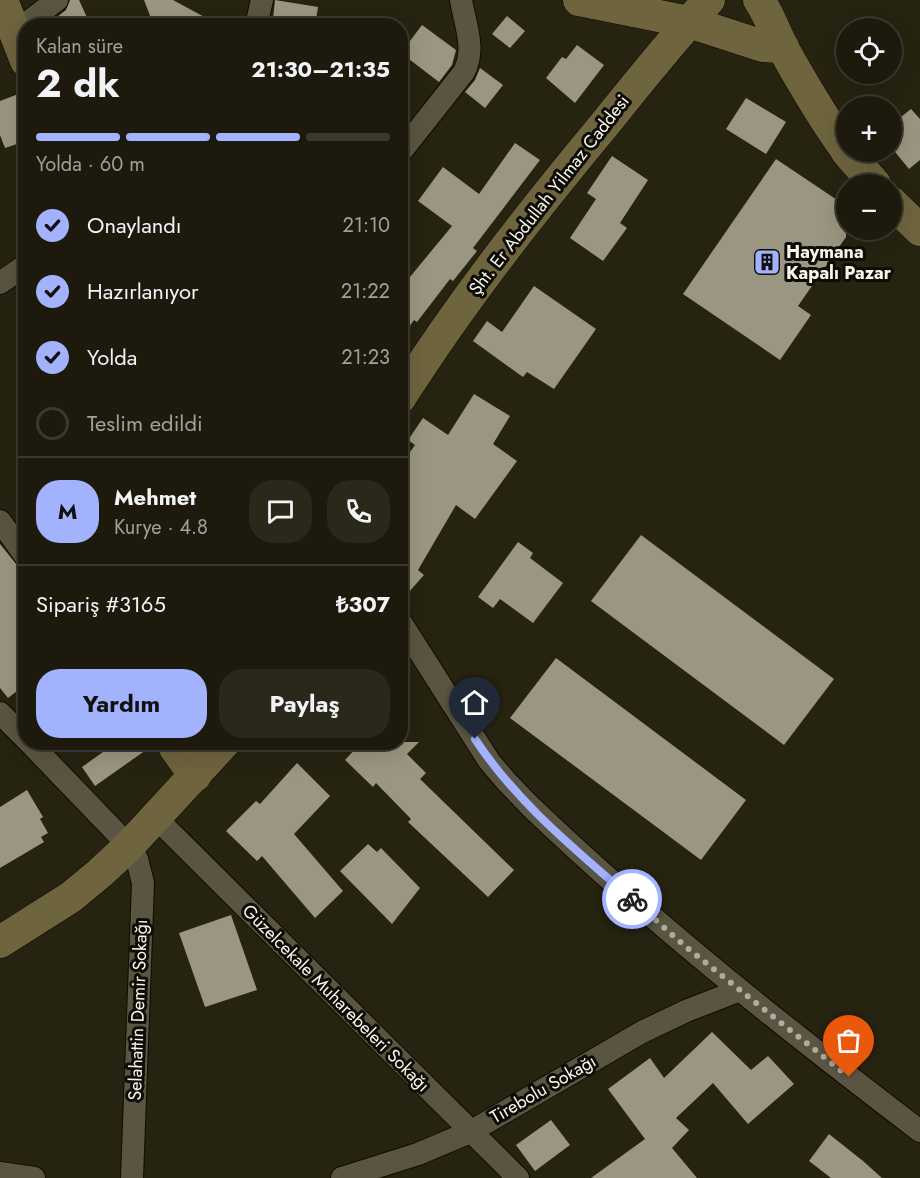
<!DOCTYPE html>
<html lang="tr">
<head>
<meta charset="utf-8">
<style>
  body { margin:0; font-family:Jost,sans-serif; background:#2a271b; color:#f1f3f6; height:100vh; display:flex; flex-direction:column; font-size:22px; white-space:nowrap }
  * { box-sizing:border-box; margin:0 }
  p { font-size:20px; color:#a0a19d }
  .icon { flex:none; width:33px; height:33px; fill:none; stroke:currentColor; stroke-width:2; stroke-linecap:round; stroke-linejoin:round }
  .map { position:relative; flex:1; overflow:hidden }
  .details { position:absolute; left:18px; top:18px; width:390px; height:732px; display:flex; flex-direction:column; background:#1d1a0d; border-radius:24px; box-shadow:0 6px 24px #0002,0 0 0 2px #3b382e }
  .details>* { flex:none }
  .controls { position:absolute; left:836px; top:18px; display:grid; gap:12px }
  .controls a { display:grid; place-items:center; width:66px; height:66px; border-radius:50%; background:#1d1a0d; box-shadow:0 6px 24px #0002,0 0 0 2px #3b382e; font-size:30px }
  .pin { position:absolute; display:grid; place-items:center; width:51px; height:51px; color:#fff; margin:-62px -26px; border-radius:50% 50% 50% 0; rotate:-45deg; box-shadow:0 0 6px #0007 }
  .pin .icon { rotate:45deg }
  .courier { position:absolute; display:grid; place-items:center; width:60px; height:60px; margin:-30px; border:4px solid #a3b2fd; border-radius:50%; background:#fff; color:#222; box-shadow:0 2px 8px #0007 }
  .headline em { font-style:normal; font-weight:700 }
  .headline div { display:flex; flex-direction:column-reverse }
  .headline { display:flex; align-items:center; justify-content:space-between; height:102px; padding:0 18px }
  h1 { font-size:39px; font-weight:700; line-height:45px }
  .bar { display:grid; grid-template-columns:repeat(4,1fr); gap:9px 6px; align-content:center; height:72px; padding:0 18px }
  .bar i { height:8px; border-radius:4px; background:#3b382e }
  .bar .current { background:#a3b2fd }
  .bar p { grid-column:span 4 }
  .line { display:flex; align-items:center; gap:15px; padding:0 18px; border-top:2px solid #3b382e }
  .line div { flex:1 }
  .round { display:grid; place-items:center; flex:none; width:63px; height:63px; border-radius:24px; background:#2a271b }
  ol { padding:0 18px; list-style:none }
  li { display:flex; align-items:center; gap:18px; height:66px }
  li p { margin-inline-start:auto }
  li .icon { padding:6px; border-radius:50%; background:#a3b2fd; color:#111; stroke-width:4 }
  li:last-child { color:#a0a19d }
  li i { width:33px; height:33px; border:3px solid #3b382e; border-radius:50% }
  .primary-button { display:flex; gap:12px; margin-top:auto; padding:12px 18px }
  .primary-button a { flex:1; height:69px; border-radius:24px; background:#a3b2fd; color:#111; font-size:24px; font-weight:700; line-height:69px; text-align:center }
  .primary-button a+a { background:#2a271b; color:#f1f3f6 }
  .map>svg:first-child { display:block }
  .building { fill:#9b9681 }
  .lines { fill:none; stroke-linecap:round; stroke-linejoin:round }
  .street-casing { stroke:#100c00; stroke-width:24 }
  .secondary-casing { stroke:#100c00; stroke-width:33 }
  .street { stroke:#5a5542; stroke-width:22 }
  .secondary { stroke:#6e643e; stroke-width:32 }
  .done { stroke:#afac9e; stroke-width:6; stroke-dasharray:0 10.8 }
  .route { stroke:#a3b2fd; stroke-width:8 }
  .labels { text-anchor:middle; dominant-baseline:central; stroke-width:6; stroke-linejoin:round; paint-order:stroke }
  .street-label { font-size:18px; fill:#f8f5ea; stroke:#0e0c06 }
  .poi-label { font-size:18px; font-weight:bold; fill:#f8f5ea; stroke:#0e0c06; text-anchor:start }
</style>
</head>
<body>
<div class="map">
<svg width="920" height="1178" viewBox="0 0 920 1178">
  <rect width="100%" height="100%" fill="#272311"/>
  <g class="building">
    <path d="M70,0h9l12,26h-37l-2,-5 14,-11z"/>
    <path d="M144,0h29l48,26h-67z"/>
    <path d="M275,0l43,7 -3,19 -42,-7z"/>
    <path d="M507,16l18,15 -15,17 -18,-14z"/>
    <path d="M422,25l34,25 -4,15 -13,17 -38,-29z"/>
    <path d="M577,45l27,20 -29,38 -29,-25 16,-21 4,2z"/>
    <path d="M480,68l23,17 -18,23 -20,-16 10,-12z"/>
    <path d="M21,93l5,10v38l-21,7 -5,-13v-34z"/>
    <path d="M746,98l40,24 -20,32 -40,-25z"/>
    <path d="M911,109l9,10v41l-11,9 -18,-22v-22z"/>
    <path d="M515,143l25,17 -67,88 4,3 -24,30 -3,-2 -33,43 -3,-2 -14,20v-51l52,-63 -34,-25 25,-34 36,27z"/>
    <path d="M612,156l36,24 -28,43 7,5 -24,33 -33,-23 26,-39 -9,-6z"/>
    <path d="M776,159l70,47v31l-48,69 13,9 -31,45 -97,-66z"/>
    <path d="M534,286l62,43 -42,60 -27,-17 -4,5 -50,-36 14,-20 15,11z"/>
    <path d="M474,394l36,22 -17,28 24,17 -42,58 -19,-14 -38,65 6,5 -24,27v-136l15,-21 -7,-5 15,-22 25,17z"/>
    <path d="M641,535l193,144 -50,66 -193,-144z"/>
    <path d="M518,542l15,11 -3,5 33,25 -30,40 -33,-24 -7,9 -15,-11z"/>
    <path d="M0,544l26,32v108l-18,14 -8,-10z"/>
    <path d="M556,658l190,142 -45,60 -191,-142z"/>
    <path d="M117,742l39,1 -61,43 -13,-19z"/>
    <path d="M362,742h57l-12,12 19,19 -6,6 94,91 -26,27 -80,-75 3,-3 -35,-36 -3,4 -28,-27z"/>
    <path d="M297,763l33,33 -36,38 49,57 -28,27 -53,-62 -5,5 -31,-30 30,-30 4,3z"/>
    <path d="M27,790l16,27 -3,2 8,14 -7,4 3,5 -44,26v-61z"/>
    <path d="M368,844l9,8 4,-4 39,40 -28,36 -52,-53z"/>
    <path d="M231,915l26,75 -52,17 -26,-74z"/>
    <path d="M712,1032l39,38 17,-14 26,28 -46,40 -35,-41 -37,35 13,12 -17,18 25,30h-106l54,-39 -37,-50 42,-31 14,20z"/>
    <path d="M551,1120l19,25 -35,26 -19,-26z"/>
    <path d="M829,1134l34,27 19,17h-51l-22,-17z"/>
  </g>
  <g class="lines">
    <defs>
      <g id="street">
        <path d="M256,26l6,-26"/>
        <path d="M15,32l42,-32"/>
        <path d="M400,153l64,-81c12,-23 1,-48 -3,-72"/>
        <path d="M0,283l26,-18"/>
        <path d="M0,521l26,36"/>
        <path d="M400,621l89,140 17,20 24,25c122,117 255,222 390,325"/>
        <path d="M0,713l26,26"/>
        <path d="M29,742l100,104 8,13 6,24 -11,295"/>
        <path d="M155,817l363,361"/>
        <path d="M0,1173l34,5"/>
        <path d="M342,1178l76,-24 52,-22 172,-100 44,-21 54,-21"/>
      </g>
      <g id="secondary">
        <path d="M2,0l24,61"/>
        <path d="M579,0l110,22 74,24 20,1"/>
        <path d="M759,0c11,16 16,33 25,50 19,34 39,68 62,100"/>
        <path d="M847,152l28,32"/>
        <path d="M891,202l29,28"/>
        <path d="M400,398c61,-96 131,-185 204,-273 34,-42 68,-85 105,-125"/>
        <path d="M173,742l2,6 20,28"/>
        <path d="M0,942l71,-45 29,-24 29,-27 96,-104"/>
      </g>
    </defs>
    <use href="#street" class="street-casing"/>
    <use href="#secondary" class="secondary-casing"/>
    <use href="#street" class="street"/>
    <use href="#secondary" class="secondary"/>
  </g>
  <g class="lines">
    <path class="done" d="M632,899l54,48 163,130"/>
    <path class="route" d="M475,739c41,63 101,111 157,160"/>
  </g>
  <defs>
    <symbol id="building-square" viewBox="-11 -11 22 22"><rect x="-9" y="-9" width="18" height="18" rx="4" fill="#a3b2fd" stroke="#0e0c06"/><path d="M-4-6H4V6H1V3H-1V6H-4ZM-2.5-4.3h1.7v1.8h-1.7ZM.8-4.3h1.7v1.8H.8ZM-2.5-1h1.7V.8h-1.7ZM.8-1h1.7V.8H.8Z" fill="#111"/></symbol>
  </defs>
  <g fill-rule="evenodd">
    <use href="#building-square" x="752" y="247" width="30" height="30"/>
  </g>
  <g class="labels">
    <g class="street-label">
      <text transform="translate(549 195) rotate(-52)">Şht. Er Abdullah Yilmaz Caddesi</text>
      <text transform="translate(336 998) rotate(45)">Güzelcekale Muharebeleri Sokağı</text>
      <text transform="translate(138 1010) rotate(-88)">Selahattin Demir Sokağı</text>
      <text transform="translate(543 1089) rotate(-30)">Tirebolu Sokağı</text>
    </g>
    <g class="poi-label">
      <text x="786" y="252">Haymana<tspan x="786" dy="21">Kapalı Pazar</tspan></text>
    </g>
  </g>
</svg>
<div class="controls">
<a><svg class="icon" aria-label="locate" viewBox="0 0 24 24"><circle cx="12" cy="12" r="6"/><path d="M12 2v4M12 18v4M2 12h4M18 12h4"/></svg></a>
<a>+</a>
<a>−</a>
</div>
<div class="pin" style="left:849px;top:1077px;background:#ea580c"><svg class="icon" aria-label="bag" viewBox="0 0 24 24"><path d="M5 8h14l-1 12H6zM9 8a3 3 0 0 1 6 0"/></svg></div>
<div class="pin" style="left:475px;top:739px;background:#1f2937"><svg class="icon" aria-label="home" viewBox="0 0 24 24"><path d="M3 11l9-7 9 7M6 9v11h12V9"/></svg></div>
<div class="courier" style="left:632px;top:899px"><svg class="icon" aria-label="bike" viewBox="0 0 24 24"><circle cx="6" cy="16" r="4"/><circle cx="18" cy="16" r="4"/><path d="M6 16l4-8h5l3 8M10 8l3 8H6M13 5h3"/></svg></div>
<section class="details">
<div class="headline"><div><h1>2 dk</h1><p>Kalan süre</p></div><em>21:30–21:35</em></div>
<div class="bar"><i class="current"></i><i class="current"></i><i class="current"></i><i></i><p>Yolda · 60 m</p></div>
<ol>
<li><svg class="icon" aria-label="check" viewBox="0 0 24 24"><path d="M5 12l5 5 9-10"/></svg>Onaylandı<p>21:10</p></li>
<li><svg class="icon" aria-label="check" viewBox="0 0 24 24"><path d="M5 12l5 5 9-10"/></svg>Hazırlanıyor<p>21:22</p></li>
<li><svg class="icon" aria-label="check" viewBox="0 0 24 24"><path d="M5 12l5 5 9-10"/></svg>Yolda<p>21:23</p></li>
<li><i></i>Teslim edildi</li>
</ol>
<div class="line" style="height:108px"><b class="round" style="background:#a3b2fd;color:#111">M</b><div><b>Mehmet</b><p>Kurye · 4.8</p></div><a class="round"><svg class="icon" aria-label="chat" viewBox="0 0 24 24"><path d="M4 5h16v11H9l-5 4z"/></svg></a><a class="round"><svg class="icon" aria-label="phone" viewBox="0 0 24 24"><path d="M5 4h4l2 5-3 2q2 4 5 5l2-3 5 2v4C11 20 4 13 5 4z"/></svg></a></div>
<div class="line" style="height:78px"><div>Sipariş #3165</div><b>₺307</b></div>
<div class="primary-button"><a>Yardım</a><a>Paylaş</a></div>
</section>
</div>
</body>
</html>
